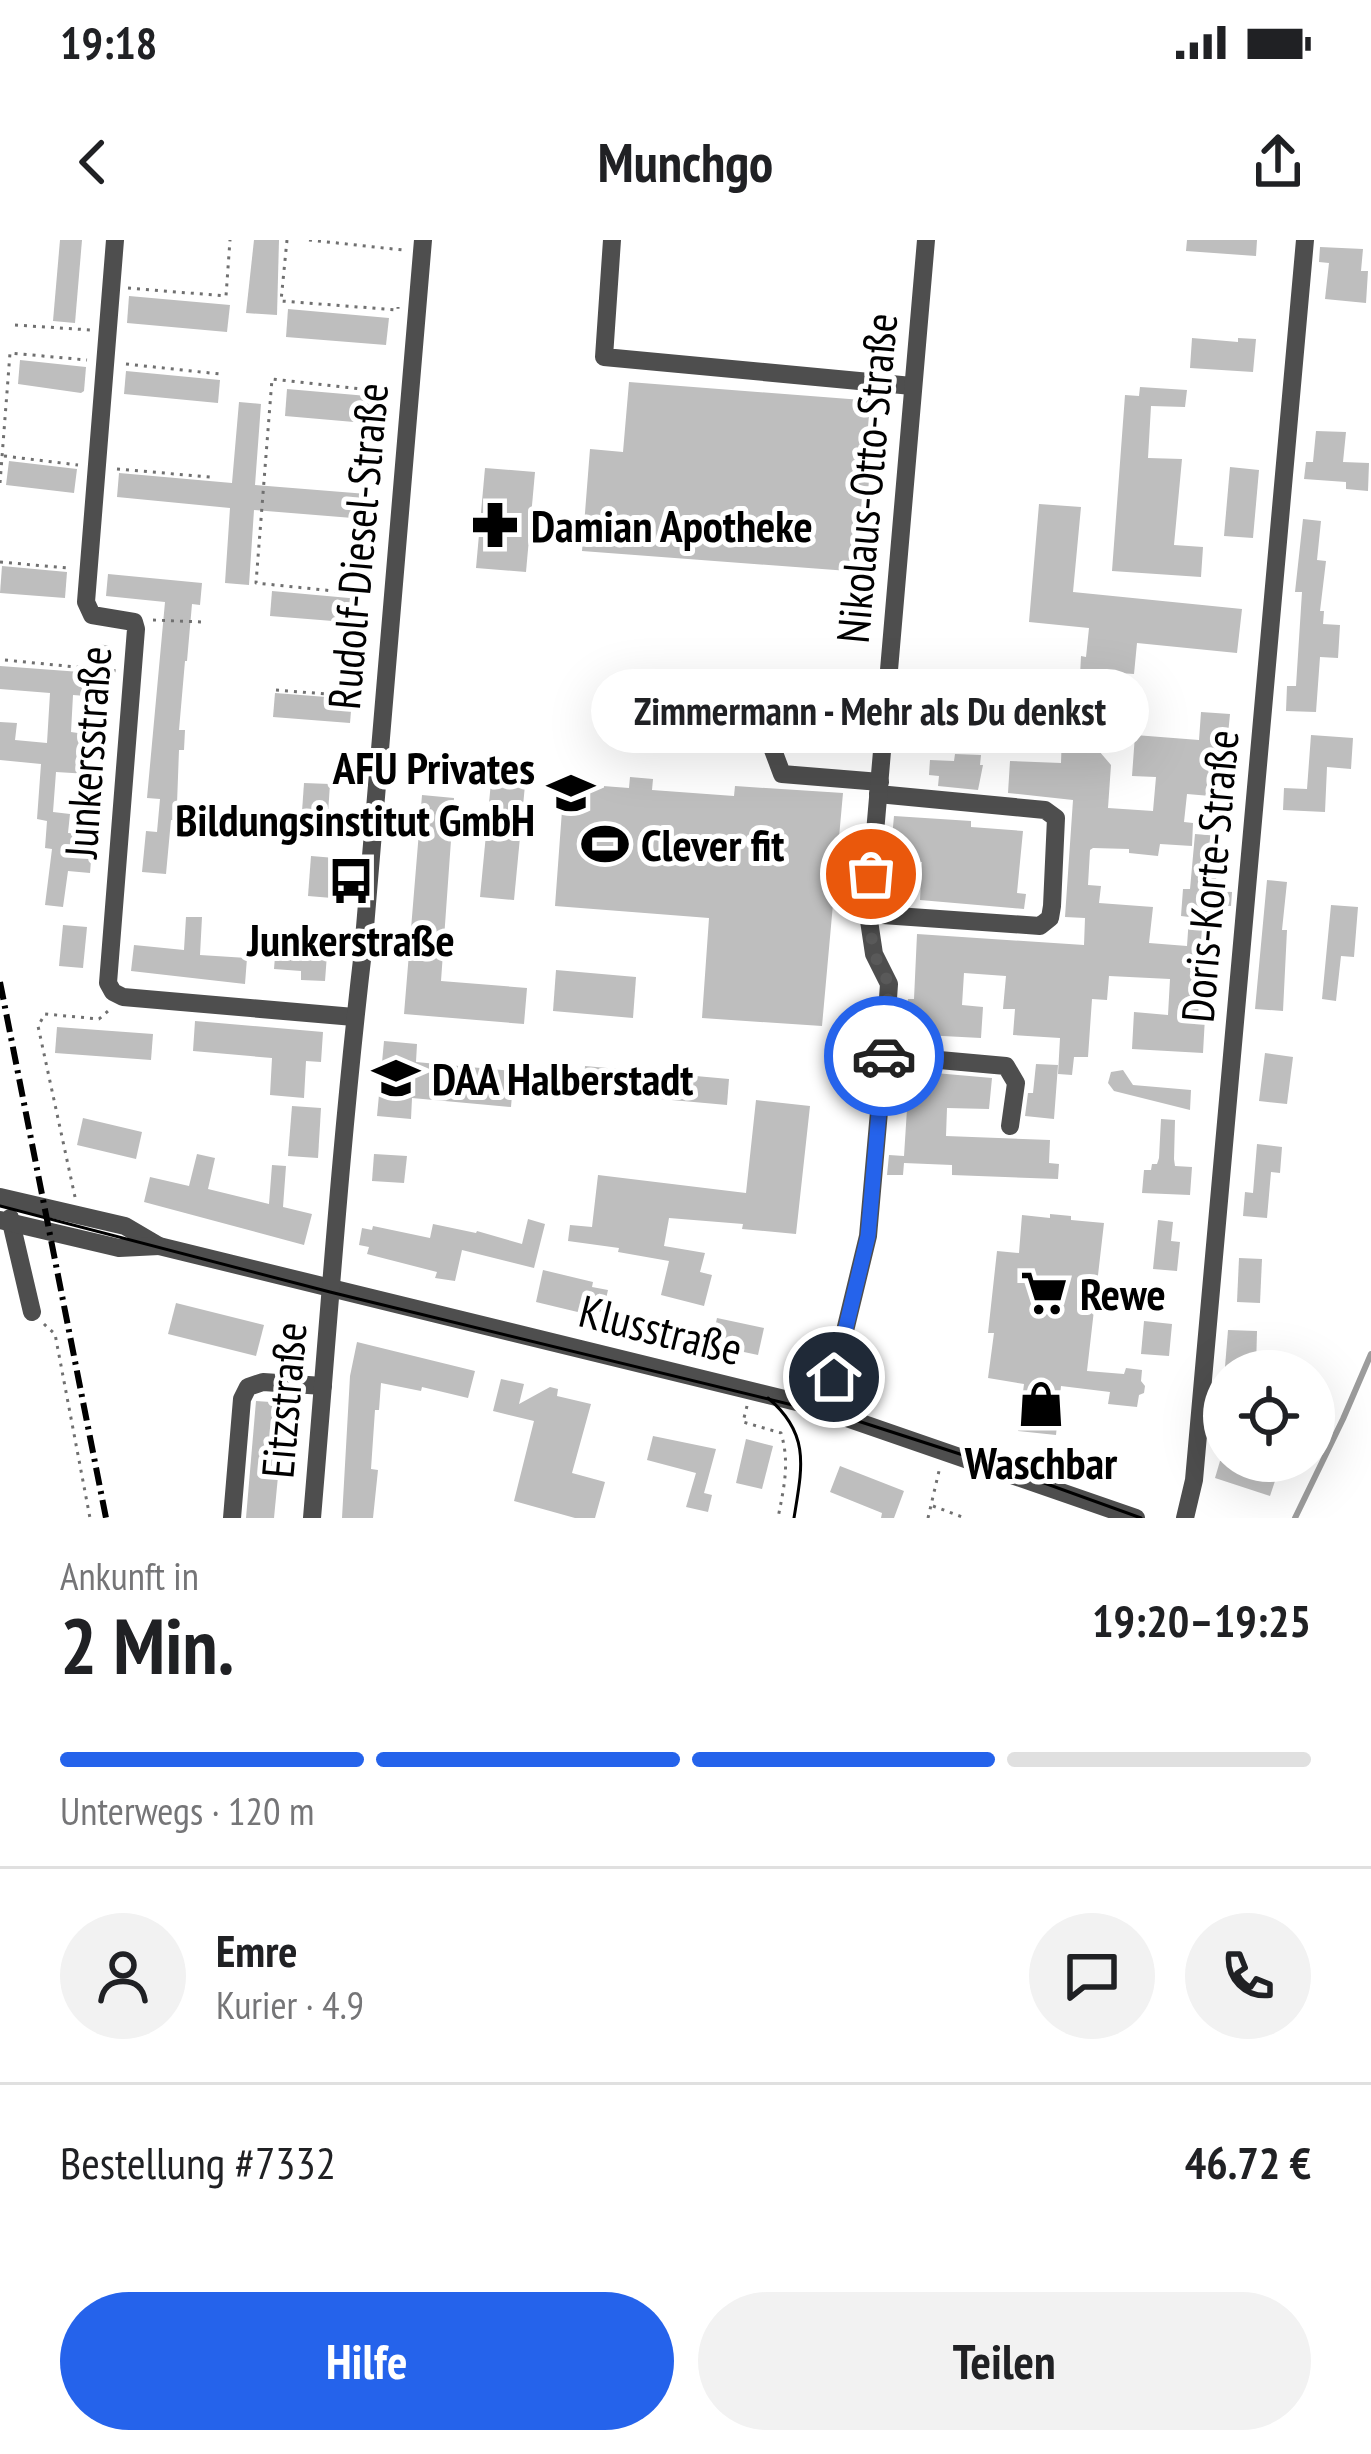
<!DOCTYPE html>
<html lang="de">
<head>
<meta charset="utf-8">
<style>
  body { margin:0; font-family:"PT Sans Narrow",sans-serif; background:#f2f2f2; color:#202124; height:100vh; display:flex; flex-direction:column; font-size:45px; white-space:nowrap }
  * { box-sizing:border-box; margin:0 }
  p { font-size:39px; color:#757577 }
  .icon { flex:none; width:66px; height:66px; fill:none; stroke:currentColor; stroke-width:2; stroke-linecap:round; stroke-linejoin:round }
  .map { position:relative; height:1278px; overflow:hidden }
  .drawer { display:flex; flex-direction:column; background:#fff; flex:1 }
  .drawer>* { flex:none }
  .buttons { position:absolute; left:1203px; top:1110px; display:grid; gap:24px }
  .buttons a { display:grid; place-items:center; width:132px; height:132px; border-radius:50%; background:#fff; box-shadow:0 12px 48px #0002; font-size:60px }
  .pin { position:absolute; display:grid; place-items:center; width:102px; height:102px; color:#fff; margin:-51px; border:6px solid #fff; border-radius:50%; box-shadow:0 3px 12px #0007 }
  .courier { position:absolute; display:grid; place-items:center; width:120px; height:120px; margin:-60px; border:9px solid #2563eb; border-radius:50%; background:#fff; color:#222; box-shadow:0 3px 15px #0007 }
  .bubble { position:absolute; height:84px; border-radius:42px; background:#fff; box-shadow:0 12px 48px #0002; font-size:39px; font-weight:600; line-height:84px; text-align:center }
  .overview em { font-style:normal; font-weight:600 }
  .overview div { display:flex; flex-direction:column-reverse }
  .overview { display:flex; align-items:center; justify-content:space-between; height:204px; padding:0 60px }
  h1 { font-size:78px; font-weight:600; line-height:90px }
  .bar { display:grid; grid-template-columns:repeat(4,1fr); gap:18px 12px; align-content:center; height:144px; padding:0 60px }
  .bar i { height:15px; border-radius:9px; background:#e0e0e0 }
  .bar .selected { background:#2563eb }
  .bar p { grid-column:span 4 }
  .line { display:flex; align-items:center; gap:30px; padding:0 60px; border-top:3px solid #e0e0e0 }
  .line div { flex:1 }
  .round { display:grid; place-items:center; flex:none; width:126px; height:126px; border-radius:63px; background:#f2f2f2 }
  .action { display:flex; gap:24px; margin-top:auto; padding:24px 60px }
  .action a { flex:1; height:138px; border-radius:72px; background:#2563eb; color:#fff; font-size:48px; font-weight:600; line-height:138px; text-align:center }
  .action a+a { background:#f2f2f2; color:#202124 }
  .status { display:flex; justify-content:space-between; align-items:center; height:84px; padding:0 60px; background:#fff; direction:ltr }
  .status svg { height:33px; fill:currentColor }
  header { display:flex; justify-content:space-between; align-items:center; height:156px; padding:0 60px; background:#fff; font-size:54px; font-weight:600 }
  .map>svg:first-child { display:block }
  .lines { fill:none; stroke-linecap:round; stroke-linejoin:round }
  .stream { stroke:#9c9c9c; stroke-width:6 }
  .building { fill:#bebebe }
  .path { stroke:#707070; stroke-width:3; stroke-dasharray:3 6; stroke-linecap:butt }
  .minor { stroke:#4e4e4e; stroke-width:18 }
  .tram { stroke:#000; stroke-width:3 }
  .rail { stroke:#000; stroke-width:6; stroke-dasharray:18 6 3 6; stroke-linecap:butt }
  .done { stroke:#595959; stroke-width:12; stroke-dasharray:0 21.6 }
  .route { stroke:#2563eb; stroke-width:15 }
  .labels { text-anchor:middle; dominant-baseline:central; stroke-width:10; stroke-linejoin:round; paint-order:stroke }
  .street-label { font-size:45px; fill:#000; stroke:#fff }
  .poi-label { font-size:45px; font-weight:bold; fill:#000; stroke:#fff; text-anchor:start }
</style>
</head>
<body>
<div class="status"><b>19:18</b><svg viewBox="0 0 49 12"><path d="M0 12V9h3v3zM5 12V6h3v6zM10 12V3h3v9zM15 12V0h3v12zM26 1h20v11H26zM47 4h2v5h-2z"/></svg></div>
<header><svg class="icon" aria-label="back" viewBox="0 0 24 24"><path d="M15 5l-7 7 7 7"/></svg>Munchgo<svg class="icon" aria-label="share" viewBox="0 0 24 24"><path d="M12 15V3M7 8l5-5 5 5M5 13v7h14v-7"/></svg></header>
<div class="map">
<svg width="1371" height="1278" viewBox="0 0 1371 1278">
  <rect width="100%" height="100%" fill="#fff"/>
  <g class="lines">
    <path class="stream" d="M1295,1278l48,-99 28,-65"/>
  </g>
  <g class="building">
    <path d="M60,0h22l-7,83 -22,-2z"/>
    <path d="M254,0h25l-2,75 -31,-2z"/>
    <path d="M1187,0h70l-1,16 -70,-5z"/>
    <path d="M1320,7l43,2 -2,22h7l-2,32 -41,-4 4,-36 -10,-1z"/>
    <path d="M129,56l101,9 -3,27 -100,-9z"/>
    <path d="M288,69l101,9 -3,27 -100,-8z"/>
    <path d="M1192,98l46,4v-4l18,1 -3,33 -63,-4z"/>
    <path d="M20,120l66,7 -2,24 -3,2 -63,-9z"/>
    <path d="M126,131l94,9 -2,23 -94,-9z"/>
    <path d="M629,142l246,19 -13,171 -280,-21 8,-102 33,3z"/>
    <path d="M1140,147l47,3 -2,17 -34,-1 -3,52 34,1 -8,86 29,2 -2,30 -89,-6 13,-176 14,1z"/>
    <path d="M287,149l92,8 -2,27 -92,-8z"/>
    <path d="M239,162l22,2 -6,81 112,9 -2,25 -111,-9 -5,75 -24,-2 5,-75 -113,-11 2,-24 113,10z"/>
    <path d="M1316,191l30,1 -3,30 26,1 -1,28 -22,-2v-7l-42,-3 2,-17h7z"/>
    <path d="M9,221l68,8 -3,24 -68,-8z"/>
    <path d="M1230,227l29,3 -6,68 -29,-2z"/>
    <path d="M485,228l50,4 -9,100 -50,-4z"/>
    <path d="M1039,264l42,3 -8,85 169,17 -5,44 -100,-10 -3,31 -15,-1v7l-39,-4 1,-20 5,1 3,-29 -60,-6z"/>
    <path d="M1303,279l18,2 -4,39 9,1 -6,50h4l-1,13 17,1 -2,33 -18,-1 -4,55 -30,-1 1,-25h9l6,-94h-7z"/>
    <path d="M2,326l65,6 -2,26 -65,-5z"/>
    <path d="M108,334l94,9 -2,22 -8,-1 -5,57h-2l-6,69h6l-1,20h-5l-2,54 5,1 -1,16 -10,-1 -5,54 -24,-2 4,-41 11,1 3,-33 -13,-1 18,-196 -59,-6z"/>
    <path d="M272,351l88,8 -2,24 -88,-7z"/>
    <path d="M97,404l15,2 -3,29h4l-2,23 -38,-3 -2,37 34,5 -1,14 -14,-2 -1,25 -33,-2 -3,40 17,2 -2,19 25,2 -3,38 -22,-2 -5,36 -18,-2 7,-56 -7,-1 2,-27 -10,-2 4,-55 -41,-4v-38l17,1 -2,17 32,3 3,-50 -50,-4v-23l94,7z"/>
    <path d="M275,453l77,6 -2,24 -77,-6z"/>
    <path d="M1201,472l29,2 -8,83 -35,-3 -3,28 9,1 -1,23 -32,-2 -2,12 -29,-3v-4l-36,-1 -3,2 -2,35 13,1 -2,17 54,4 -4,36 38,3 2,-29 -8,-1 2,-27h7l5,-55 25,2 -5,55 17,1 -1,14 -17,-1 -3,28h-8l-5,84h7l-2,36 -71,-4 2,-37 34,3 2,-36 -61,-3 -2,24 -15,-1 -4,58h-14l-2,18 -14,-1 2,-36 -47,-3 2,-26h-12l3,-33 -42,-3 -2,32 21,2 -2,31 -77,-4 4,-35h6l3,-65 167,11 1,-27 -20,-1 8,-117 -65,-7 2,-32 51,2 1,-32h4l-1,-17 17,-1 -2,38h19l12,14 -3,43 45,3 3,-34 -24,-1 3,-41 64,5z"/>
    <path d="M1311,495l42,3 -2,31 -24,-2 -2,45 -42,-2 1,-22 23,1z"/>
    <path d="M955,514l26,1 -1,10h3l-5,25 -40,-4 1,-10 -10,-1 1,-15 24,1z"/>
    <path d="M630,537l23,2 -1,11 82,6 1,-10 108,7 -21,233 -120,-8 7,-100 -154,-12 9,-123 65,5z"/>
    <path d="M491,542l34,3 -11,115 -34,-3z"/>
    <path d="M304,543l26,1 -3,44 -26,-2z"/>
    <path d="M422,555l32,3 -13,183 86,7 -3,36 -120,-10z"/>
    <path d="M894,576l77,5v6l52,4 -6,62 9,1 -2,15 -104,-9 2,-38 -32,-2z"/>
    <path d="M311,616l24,2 -3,40 -24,-2z"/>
    <path d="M1267,640l20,2 -5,48h5l-4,81 -28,-2z"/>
    <path d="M1331,665l27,2 -4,50 -13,-1 -5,45 -14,-2z"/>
    <path d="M186,677h16l-2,38 47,3 -2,26 -114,-13 3,-26 50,5z"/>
    <path d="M63,685l24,2 -4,41 -24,-2z"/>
    <path d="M303,700l25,1 -3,40 -24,-1v-9l-27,-2 2,-25 27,2z"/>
    <path d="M556,730l80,7 -3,41 -80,-7z"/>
    <path d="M195,781l128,11 -2,30 -15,-1 -2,37 -34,-3 2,-37 -79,-7z"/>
    <path d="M57,787l96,7 -2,26 -96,-7z"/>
    <path d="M384,801l33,3 -1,18 98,9 -3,36 -99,-9 -1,21 -34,-3z"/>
    <path d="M1265,813l28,4 -6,47 -28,-3z"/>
    <path d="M1036,824l22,1 -4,54 -29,-3 3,-23h5z"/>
    <path d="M585,826l144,13 -2,26 -144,-13z"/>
    <path d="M901,830l91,8 -3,31 -42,-1 -1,28 104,4 -1,23 10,1 -1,15 -106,-4v-10l-48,-2 -1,12h-16l2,-20 15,1 3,-47 -8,-1z"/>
    <path d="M1123,830l10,15 58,5 -1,20 -76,-19 -6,-8 3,-11z"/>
    <path d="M756,860l54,6 -14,128 -54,-5 1,-5 -74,-6 -5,28 41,7 -5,19 12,3 -8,31 -43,-11 8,-34 -51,-9 1,-4 -51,-7 2,-16 22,2 6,-52 148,18z"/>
    <path d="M292,866l29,2 -3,50 -30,-2z"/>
    <path d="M83,878l59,14 -6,27 -59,-14z"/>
    <path d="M1161,879l14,1 -1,39 1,7 17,1 -2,28 -48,-2 2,-23h7l1,-6h5l2,-6z"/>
    <path d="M1257,904l25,3 -2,26 -9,-1 -4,46 -24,-2 2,-24 8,1z"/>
    <path d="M197,914l18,4 -7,31 61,15 3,-39 14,1 -3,41 29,7 -8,31 -160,-43 6,-25 39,9z"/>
    <path d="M374,914l33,2 -3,27 -32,-2z"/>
    <path d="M1050,974l21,2v4l33,3 -17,148 37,3 2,-6 16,2 -1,11 4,5 -1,7 -5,2 -2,12 -29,-3 2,-12 -49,-6 -5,49 -38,-4 6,-47 -36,-6 6,-45h-6l9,-82 22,2 3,-38 28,3z"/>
    <path d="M528,979l17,5 -11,44 -72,-18 -7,31 -20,-3 2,-6 -70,-18 2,-7 -10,-2 3,-17 10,2 1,-4 57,12 3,-14 43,9 1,-2 45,13z"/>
    <path d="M1158,980l15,2 -2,19 9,1 -3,29 -24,-2z"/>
    <path d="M1239,1018l23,1 -2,44 -23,-1z"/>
    <path d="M543,1030l50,12 -1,5 16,3 -5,22 -16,-3 -1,5 -50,-12z"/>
    <path d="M176,1063l88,22 -8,31 -88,-22z"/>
    <path d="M717,1078l47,10 -6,27 -47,-10z"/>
    <path d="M1144,1081l28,3 -3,32 -28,-2z"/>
    <path d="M1228,1090l29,1 -1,37 -31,-1z"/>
    <path d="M357,1102l118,29 -7,27 -46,-11 -1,4 -40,-8 -2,27h-4l-4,59 7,1 -5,48h-31l8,-142z"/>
    <path d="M501,1139l23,5 -5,20 31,-17 8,2 -1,7 34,8 -19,69 33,9 -10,36h-20l-61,-17 20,-80 -41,-10z"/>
    <path d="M256,1161l29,2 -11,115h-28z"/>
    <path d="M653,1196l63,13 -12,44 8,2 -4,17 -22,-5 10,-34 -49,-13z"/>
    <path d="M746,1199l27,7 -11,43 -26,-6z"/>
    <path d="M1220,1221h26l32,11 -8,24 -55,-18z"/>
    <path d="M840,1226l64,25 -10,27h-13l1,-5 -52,-21z"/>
  </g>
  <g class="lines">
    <g class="path">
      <path d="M287,0l-6,61 117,9v-3"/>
      <path d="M309,0l94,10"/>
      <path d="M128,48l98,8 4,-56"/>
      <path d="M15,85l76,5"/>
      <path d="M126,124l94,10"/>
      <path d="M4,216l74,9"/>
      <path d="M117,229l93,8"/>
      <path d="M0,243l10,-130 77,7"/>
      <path d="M0,322l68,6"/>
      <path d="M373,355l-117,-12 16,-204 117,13"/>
      <path d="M153,380l48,2"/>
      <path d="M5,420l112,11"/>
      <path d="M276,450l88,7"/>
      <path d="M75,957l-37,-171 7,-12 54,5 9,-8"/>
      <path d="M44,1084l11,10 35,184"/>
      <path d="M747,1166l-4,16 38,11c9,30 3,54 -3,85"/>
      <path d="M933,1266l32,12"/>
      <path d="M928,1278l11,-47"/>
    </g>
    <g class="minor">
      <path d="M115,0l-29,362 6,13 42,7 2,7 -28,354 5,9 10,5 231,20"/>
      <path d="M612,0l-8,117 308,29"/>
      <path d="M773,510l9,24 98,8"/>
      <path d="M868,674l172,12 10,-8 2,-12 4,-88 -11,-8 -167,-16"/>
      <path d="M884,815l122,11 10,17 -6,43"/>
      <path d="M0,957l125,29 34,20 650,159 327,113"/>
      <path d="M10,978l22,94"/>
      <path d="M0,980l119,28 40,-2"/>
      <path d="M830,1172l5,-40 33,-136 16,-181 5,-71 -15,-30 -6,-40 58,-674"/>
      <path d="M232,1278l10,-119 6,-12 15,-5 60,4"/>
      <path d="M312,1278c16,-189 29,-379 51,-567l60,-711"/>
      <path d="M1185,1278l9,-38 111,-1240"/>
    </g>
    <g class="tram">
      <path d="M0,966l330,86 487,119 13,1 167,54 144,52"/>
      <path d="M768,1158c43,36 34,70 26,120"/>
    </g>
    <path class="rail" d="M0,742l106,536"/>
  </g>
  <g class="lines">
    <path class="done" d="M871,634l-3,40 6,40 15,30 -5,72"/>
    <path class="route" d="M834,1137l34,-141 16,-180"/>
  </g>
  <defs>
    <symbol id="pharmacy-bare" viewBox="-9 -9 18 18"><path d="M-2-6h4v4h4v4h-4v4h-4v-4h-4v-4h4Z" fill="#000" stroke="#fff" stroke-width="2.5" paint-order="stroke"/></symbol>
    <symbol id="university-bare" viewBox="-9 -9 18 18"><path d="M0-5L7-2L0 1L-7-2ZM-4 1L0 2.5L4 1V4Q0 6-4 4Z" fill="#000" stroke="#fff" stroke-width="2.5" paint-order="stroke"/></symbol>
    <symbol id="stadium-bare" viewBox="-9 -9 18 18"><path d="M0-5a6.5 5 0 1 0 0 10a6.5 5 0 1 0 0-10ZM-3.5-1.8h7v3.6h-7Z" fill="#000" stroke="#fff" stroke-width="2.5" paint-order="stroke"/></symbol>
    <symbol id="bus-bare" viewBox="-9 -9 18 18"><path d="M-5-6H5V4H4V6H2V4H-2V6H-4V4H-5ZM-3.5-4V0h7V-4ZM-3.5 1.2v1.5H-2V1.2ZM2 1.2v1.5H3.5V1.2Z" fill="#000" stroke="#fff" stroke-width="2.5" paint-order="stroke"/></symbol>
    <symbol id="school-bare" viewBox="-9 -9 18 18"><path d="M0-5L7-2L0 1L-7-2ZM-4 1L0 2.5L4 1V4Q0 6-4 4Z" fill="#000" stroke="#fff" stroke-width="2.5" paint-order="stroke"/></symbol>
    <symbol id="supermarket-bare" viewBox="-9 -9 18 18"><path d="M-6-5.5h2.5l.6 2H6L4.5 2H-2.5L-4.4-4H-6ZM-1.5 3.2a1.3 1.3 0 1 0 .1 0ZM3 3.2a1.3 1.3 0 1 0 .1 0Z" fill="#000" stroke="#fff" stroke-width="2.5" paint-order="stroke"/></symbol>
    <symbol id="shop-bare" viewBox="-9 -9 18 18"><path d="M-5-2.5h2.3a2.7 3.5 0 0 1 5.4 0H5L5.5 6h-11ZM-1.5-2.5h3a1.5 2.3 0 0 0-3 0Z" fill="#000" stroke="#fff" stroke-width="2.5" paint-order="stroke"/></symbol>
  </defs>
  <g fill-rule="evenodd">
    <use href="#pharmacy-bare" x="462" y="252" width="66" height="66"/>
    <use href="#university-bare" x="538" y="520" width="66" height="66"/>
    <use href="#stadium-bare" x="572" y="571" width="66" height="66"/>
    <use href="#bus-bare" x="318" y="608" width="66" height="66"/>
    <use href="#school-bare" x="363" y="805" width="66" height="66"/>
    <use href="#supermarket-bare" x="1011" y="1020" width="66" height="66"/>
    <use href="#shop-bare" x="1008" y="1131" width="66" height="66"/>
  </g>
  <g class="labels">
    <g class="street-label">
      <text transform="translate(866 238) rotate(-85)">Nikolaus-Otto-Straße</text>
      <text transform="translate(357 306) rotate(-85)">Rudolf-Diesel-Straße</text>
      <text transform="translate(87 512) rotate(-86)">Junkersstraße</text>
      <text transform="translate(1209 636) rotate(-85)">Doris-Korte-Straße</text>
      <text transform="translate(661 1089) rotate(14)">Klusstraße</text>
      <text transform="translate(283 1160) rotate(-85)">Eitzstraße</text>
    </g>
    <g class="poi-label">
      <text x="531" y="285">Damian Apotheke</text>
      <text x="535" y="527" text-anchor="end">AFU Privates<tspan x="535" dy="52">Bildungsinstitut GmbH</tspan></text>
      <text x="641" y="604">Clever fit</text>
      <text x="351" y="699" text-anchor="middle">Junkerstraße</text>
      <text x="432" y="838">DAA Halberstadt</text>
      <text x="1080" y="1053">Rewe</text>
      <text x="1041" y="1222" text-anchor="middle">Waschbar</text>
    </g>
  </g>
</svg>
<div class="buttons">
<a><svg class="icon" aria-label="locate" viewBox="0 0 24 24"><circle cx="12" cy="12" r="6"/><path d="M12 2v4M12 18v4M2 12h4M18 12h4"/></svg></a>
</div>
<div class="pin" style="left:871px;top:634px;background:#ea580c"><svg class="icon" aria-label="bag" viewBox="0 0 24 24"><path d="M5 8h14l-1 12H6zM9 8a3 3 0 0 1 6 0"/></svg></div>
<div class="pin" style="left:834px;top:1137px;background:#1f2937"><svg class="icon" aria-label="home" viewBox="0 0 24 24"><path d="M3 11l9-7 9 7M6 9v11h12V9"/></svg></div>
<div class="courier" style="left:884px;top:816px"><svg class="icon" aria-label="car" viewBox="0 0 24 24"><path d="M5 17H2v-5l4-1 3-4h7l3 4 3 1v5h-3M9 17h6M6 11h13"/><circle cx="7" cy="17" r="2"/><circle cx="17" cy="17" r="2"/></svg></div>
<div class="bubble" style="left:591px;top:429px;width:558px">Zimmermann - Mehr als Du denkst</div>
</div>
<section class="drawer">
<div class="overview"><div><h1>2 Min.</h1><p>Ankunft in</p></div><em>19:20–19:25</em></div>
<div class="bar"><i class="selected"></i><i class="selected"></i><i class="selected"></i><i></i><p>Unterwegs · 120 m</p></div>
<div class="line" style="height:216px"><a class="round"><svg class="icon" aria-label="person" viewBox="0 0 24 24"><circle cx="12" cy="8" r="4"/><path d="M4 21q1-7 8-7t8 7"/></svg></a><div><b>Emre</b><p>Kurier · 4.9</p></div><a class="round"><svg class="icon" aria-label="chat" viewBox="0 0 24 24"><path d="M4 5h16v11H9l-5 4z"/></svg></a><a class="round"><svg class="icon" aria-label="phone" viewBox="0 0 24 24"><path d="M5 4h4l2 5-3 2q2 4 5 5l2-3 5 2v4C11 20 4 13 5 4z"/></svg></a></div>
<div class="line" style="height:156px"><div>Bestellung #7332</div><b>46.72 €</b></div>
<div class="action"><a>Hilfe</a><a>Teilen</a></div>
</section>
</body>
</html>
